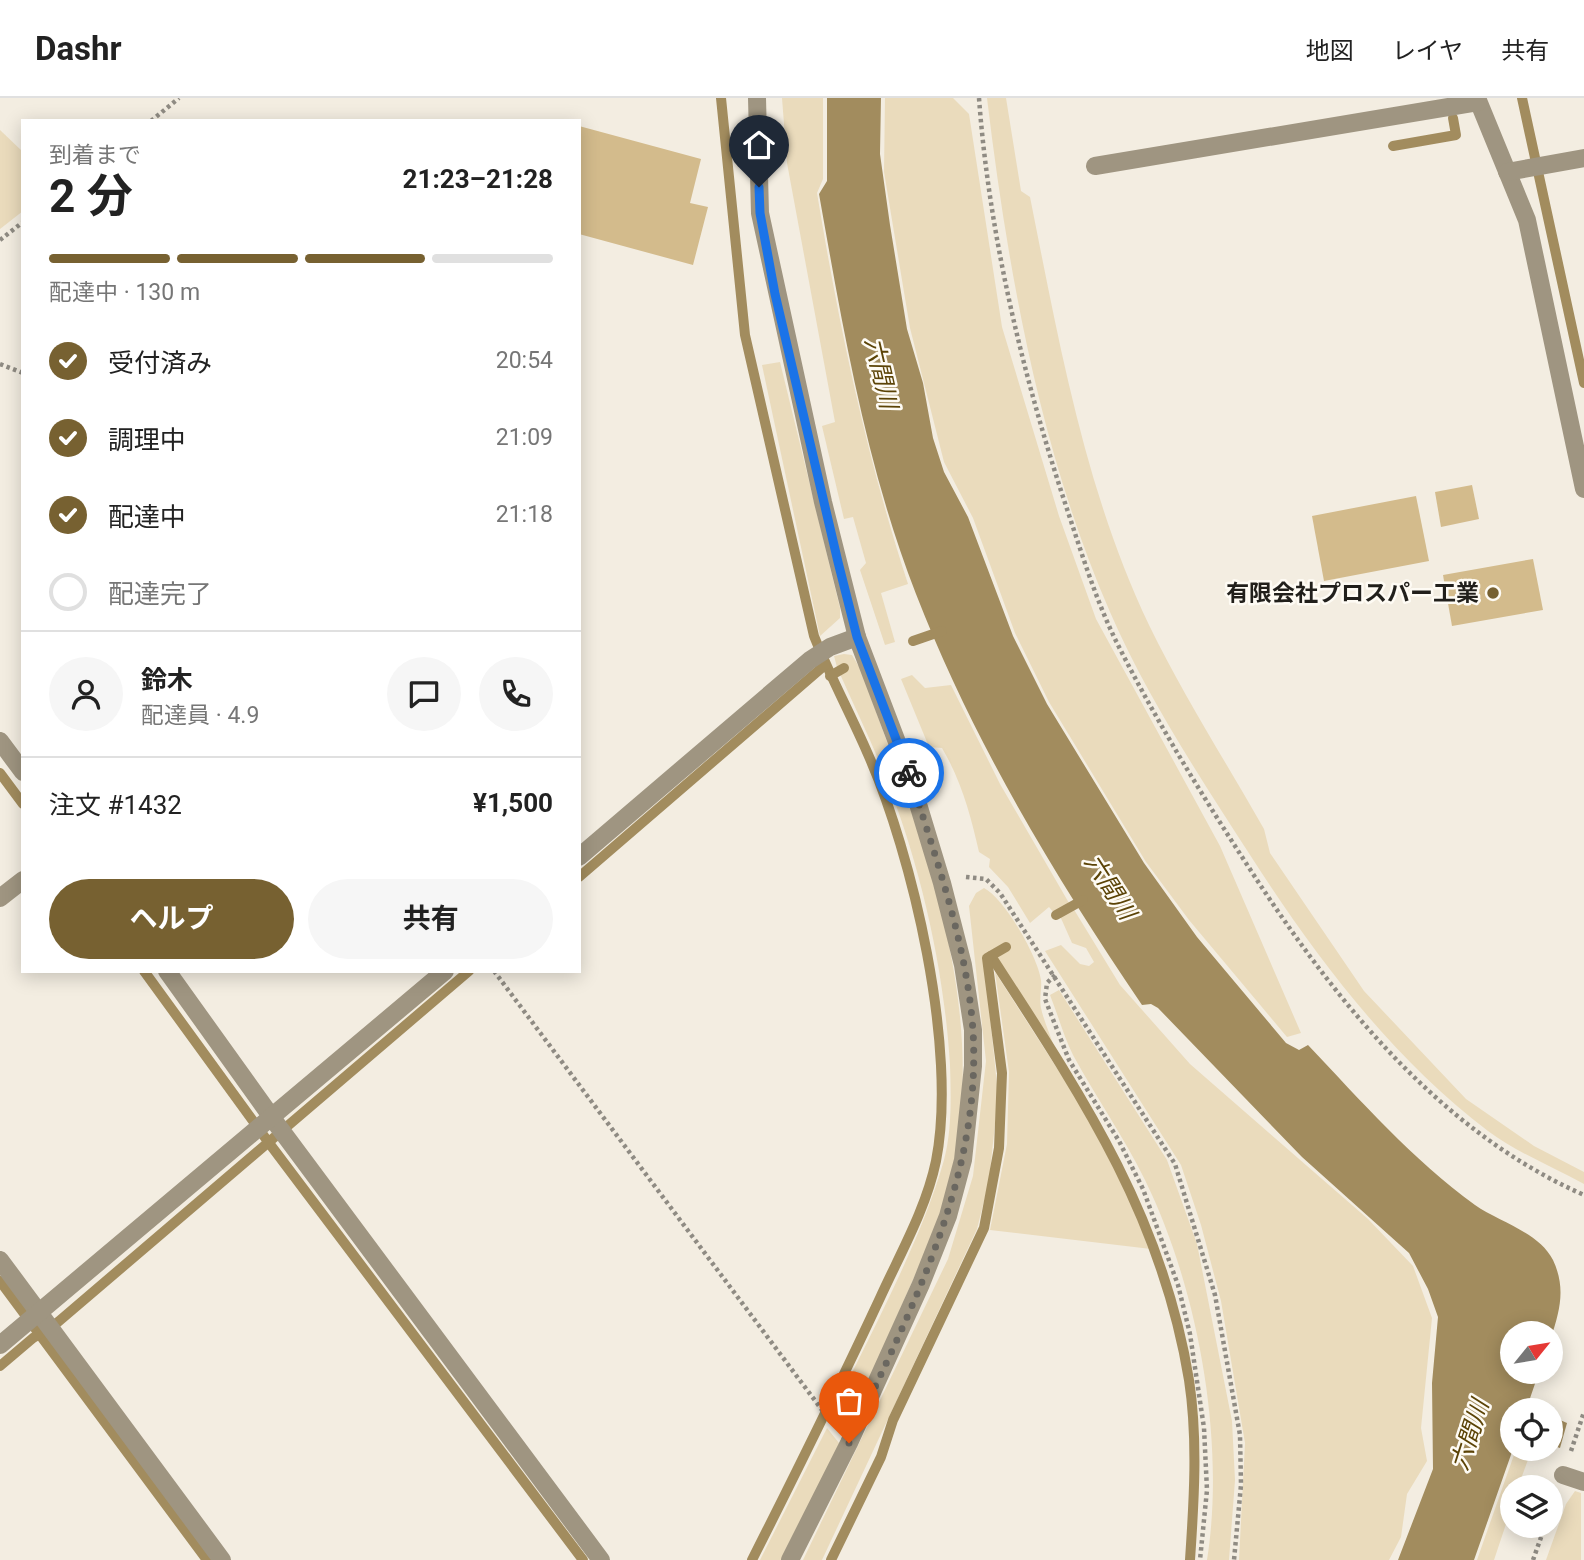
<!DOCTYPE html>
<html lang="ja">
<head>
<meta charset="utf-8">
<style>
  body { margin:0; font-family:Roboto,"Noto Sans JP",sans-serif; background:#f6f6f6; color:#222; height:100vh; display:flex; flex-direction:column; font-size:26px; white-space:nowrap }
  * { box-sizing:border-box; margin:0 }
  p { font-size:23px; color:#767676 }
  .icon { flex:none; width:38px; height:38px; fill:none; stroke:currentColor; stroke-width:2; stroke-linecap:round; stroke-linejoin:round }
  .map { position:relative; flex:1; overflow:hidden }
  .side { position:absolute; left:21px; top:21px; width:560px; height:854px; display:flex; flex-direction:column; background:#fff; border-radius:0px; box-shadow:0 4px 18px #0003 }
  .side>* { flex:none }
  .needle { width:46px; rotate:60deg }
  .controls { position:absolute; left:1500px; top:1223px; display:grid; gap:14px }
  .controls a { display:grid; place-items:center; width:63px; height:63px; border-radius:50%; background:#fff; box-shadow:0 4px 18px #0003; font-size:35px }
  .pin { position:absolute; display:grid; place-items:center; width:60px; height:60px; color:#fff; margin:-72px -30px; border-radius:50% 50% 50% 0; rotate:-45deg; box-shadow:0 0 7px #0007 }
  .pin .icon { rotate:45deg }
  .courier { position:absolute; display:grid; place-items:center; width:70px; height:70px; margin:-35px; border:5px solid #1a73e8; border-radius:50%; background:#fff; color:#222; box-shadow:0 2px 9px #0007 }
  .summary em { font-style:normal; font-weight:700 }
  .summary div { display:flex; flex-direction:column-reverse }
  .summary { display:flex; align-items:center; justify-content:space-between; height:119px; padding:0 28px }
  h1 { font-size:46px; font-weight:700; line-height:52px }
  .bar { display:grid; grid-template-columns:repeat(4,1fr); gap:10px 7px; align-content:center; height:84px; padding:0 28px }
  .bar i { height:9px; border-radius:5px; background:#e0e0e0 }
  .bar .current { background:#776131 }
  .bar p { grid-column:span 4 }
  .line { display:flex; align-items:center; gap:18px; padding:0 28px; border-top:2px solid #e0e0e0 }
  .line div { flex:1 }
  .round { display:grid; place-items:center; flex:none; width:74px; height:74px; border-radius:37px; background:#f6f6f6 }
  ol { padding:0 28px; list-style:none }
  li { display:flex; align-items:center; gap:21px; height:77px }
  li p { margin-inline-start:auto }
  li .icon { padding:7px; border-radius:50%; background:#776131; color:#fff; stroke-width:4 }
  li:last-child { color:#767676 }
  li i { width:38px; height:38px; border:4px solid #e0e0e0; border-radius:50% }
  .primary-button { display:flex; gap:14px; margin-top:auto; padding:14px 28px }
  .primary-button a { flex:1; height:80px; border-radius:42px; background:#776131; color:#fff; font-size:28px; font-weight:700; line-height:80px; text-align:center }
  .primary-button a+a { background:#f6f6f6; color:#222 }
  header { display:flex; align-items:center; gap:42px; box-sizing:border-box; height:98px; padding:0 35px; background:#fff; border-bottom:2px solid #e0e0e0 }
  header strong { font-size:33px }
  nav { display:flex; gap:38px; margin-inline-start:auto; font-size:24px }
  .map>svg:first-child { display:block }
  .green { fill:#eadbbc }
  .water { fill:#a28c5e }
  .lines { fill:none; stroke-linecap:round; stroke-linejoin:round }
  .stream { stroke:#a28c5e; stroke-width:10 }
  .building { fill:#d3bb8c }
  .path { stroke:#8f8b83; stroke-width:4.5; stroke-dasharray:3.5 3.5; stroke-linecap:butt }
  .street { stroke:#9f9581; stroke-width:18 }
  .done { stroke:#6a6760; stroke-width:7; stroke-dasharray:0 12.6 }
  .route { stroke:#1a73e8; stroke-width:9 }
  .poi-dot { fill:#776131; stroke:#fefbf4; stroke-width:2.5 }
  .labels { text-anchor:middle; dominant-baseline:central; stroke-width:5; stroke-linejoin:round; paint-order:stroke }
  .poi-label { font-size:23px; font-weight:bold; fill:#211f1b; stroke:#fefbf4; text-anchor:end }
  .water-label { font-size:24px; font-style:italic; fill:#5b4306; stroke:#fefbf4 }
</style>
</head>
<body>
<header>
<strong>Dashr</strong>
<nav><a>地図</a><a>レイヤ</a><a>共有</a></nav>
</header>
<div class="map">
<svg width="1584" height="1462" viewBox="0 0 1584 1462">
  <rect width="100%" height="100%" fill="#f3ede1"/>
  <g class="green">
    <path d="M782,0h41v81l-6,14c22,133 49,262 91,391l-27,9 14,49 -10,3 -25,-75 6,-7 -13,-46 -9,2 -22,-93 13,-4 -48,-259z"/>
    <path d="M885,0h68l16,16 33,213 57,189 37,103 124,227 81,187 -14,4 -98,-117 -43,-58 -97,-160 -34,-69 -42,-115 -29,-56 -34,-134 -26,-156z"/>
    <path d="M987,0h19l15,93 9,6c29,145 55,294 119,428 34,70 77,137 115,204l6,24 94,138 102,108 68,47 50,26v12c-31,-17 -68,-32 -96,-53 -95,-72 -172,-173 -236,-273 -51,-79 -104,-159 -142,-246 -70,-161 -102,-340 -123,-514z"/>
    <path d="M0,32l23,22v59l-23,18z"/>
    <path d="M780,264l60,246v10l-20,18 -58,-271z"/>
    <path d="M844,556l8,1 9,15c59,165 126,319 93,498 -7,39 -26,78 -42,114 -21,48 -43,97 -64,145l-15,-15c37,-78 88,-170 111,-252 8,-29 7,-65 6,-95 -6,-98 -30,-203 -67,-294 -13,-33 -29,-65 -43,-97l7,-4 -3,-6 -7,3 -3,-11z"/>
    <path d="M912,577l13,13 26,-3 49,99 69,119 -15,10 -5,-6 -19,16 -22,-36 -19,-20 1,-8 -11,-7c-8,-36 -18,-72 -37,-104l-13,-1 -28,-68z"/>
    <path d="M984,790c21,11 54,69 57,92 1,9 -2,19 0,28 3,14 10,28 14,42l-58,-92 12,-9 -4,-6 -21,14 14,138 -9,86 -12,48 -155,331h-19l145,-301 25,-83 13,-115 -17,-155 7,-13z"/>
    <path d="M1073,810l47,77 70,79 178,155 45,47 19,52 -11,110 6,33 -20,33 -6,43 -12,23h-150l6,-117 -24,-142 -20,-76 -20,-60 -136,-214 16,-6 19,19 9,2 5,-4 -8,-14 -14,-5 -12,-27z"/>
    <path d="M995,874l83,129 44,82 29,66 -161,-19 17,-86 2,-72z"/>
    <path d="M1059,892l108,170 30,84 35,177 3,59 -6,80h-22c19,-119 -9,-272 -62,-380 -21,-43 -49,-83 -72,-125 -9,-18 -15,-40 -23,-60z"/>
    <path d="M827,1330l12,15 -1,6 -55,111h-23z"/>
    <path d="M1515,1354l14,5 -11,30 -6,1v18l-18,54h-17z"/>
    <path d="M1575,1393l6,2v67h-35l20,-56z"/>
  </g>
  <g class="water">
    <path d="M827,0h54l-1,56 10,71 17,104 16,54 10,55 11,34 24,45 45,119 34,68 97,159 53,74 89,106 13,7 9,-5c53,56 104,114 167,160 24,17 64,27 78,55 13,28 7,50 -2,78l-1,-4h-38v38h27l-12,35 9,3h-24l1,39 -39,111h-76l35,-91 -1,-86 6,-66 -10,-28 -19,-36 -107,-96 -144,-149 -7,-4 -9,1c-88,-130 -169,-264 -226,-411 -50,-128 -73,-266 -97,-400l8,-13z"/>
    <path d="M1551,1318l16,7 -7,25 -9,-3z"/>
  </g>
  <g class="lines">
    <g class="stream">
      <path d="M721,0l24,237 69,301c16,40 36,77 53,116 46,103 91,298 69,409 -10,48 -36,93 -56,137 -41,88 -84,175 -128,262"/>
      <path d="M1522,0l62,285"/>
      <path d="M1393,48l63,-11 -3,-17"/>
      <path d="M913,543l29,-10"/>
      <path d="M830,578l14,-8"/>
      <path d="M0,675l23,31"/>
      <path d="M579,779l246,-212"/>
      <path d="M1056,817l27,-15"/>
      <path d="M991,858c89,137 171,258 198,424 9,59 5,121 1,180"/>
      <path d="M144,873l125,172 314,417"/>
      <path d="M0,1183l207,279"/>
      <path d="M0,1268l33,-28 25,-16 411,-351"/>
      <path d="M831,1462l50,-103 12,-37 91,-192 15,-80 3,-75 -15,-115 19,-11"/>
    </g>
  </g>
  <g class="building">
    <path d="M579,28l122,33 -11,44 18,4 -15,58 -114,-31z"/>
    <path d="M1472,387l7,34 -38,8 -6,-35z"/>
    <path d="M1416,398l13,65 -105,20 -12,-65z"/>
    <path d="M1533,461l10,51 -91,16 -9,-51z"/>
  </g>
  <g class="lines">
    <g class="path">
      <path d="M979,0c10,137 44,278 87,408 15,45 29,92 50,135 41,82 89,159 139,236 83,127 186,255 329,318"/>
      <path d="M151,23l28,-23"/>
      <path d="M0,142l23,-18"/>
      <path d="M0,266l23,9"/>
      <path d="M966,779l20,2 14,14 175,271 40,131 25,140 1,50 -7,75"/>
      <path d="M494,873l337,451"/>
      <path d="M1055,877l-8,8 -2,16 24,61 50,81 24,48 35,96 12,49 14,94 3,62 -7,70"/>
      <path d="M1571,1353l13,-39"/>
      <path d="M1550,1413l5,-12"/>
      <path d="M1533,1462l12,-34"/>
    </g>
    <g class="street">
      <path d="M757,0l3,115 63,289 34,135 51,134 34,112 21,82 10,65v36l-10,94 -15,56 -27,68 -72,159 -59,117"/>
      <path d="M1477,0l50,122 57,269"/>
      <path d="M1095,68l383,-64"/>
      <path d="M1507,74l77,-14"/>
      <path d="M0,643l23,31"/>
      <path d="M579,759l231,-197 20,-13 27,-10"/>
      <path d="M0,800l23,-18"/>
      <path d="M167,873l111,155 323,434"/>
      <path d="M0,1162l222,300"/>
      <path d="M0,1247l445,-374"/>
      <path d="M1563,1377l21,7"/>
    </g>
  </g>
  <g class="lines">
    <path class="done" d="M849,1345c60,-131 133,-264 124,-412 -6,-88 -38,-175 -64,-258"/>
    <path class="route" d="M759,89l1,26 15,81 63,268 19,75 52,136"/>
  </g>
  <circle class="poi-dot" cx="1493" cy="495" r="7"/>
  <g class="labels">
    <g class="poi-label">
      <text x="1479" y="495">有限会社プロスパー工業</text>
    </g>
    <g class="water-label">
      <text transform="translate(881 275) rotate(77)">六間川</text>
      <text transform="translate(1110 789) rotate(57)">六間川</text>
      <text transform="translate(1470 1337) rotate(-72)">六間川</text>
    </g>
  </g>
</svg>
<div class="controls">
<a><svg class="needle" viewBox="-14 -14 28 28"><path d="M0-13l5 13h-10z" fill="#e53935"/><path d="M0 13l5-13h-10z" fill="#767676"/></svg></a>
<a><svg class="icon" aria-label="locate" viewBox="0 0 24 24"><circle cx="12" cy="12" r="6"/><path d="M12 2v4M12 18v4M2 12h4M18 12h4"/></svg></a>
<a><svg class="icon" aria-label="layers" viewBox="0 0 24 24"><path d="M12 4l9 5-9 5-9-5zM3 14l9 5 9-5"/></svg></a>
</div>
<div class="pin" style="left:849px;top:1345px;background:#ea580c"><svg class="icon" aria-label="bag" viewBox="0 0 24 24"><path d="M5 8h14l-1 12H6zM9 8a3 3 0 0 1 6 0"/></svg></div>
<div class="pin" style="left:759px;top:89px;background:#1f2937"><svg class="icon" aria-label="home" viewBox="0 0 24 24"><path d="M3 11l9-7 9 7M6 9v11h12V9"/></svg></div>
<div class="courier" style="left:909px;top:675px"><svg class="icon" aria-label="bike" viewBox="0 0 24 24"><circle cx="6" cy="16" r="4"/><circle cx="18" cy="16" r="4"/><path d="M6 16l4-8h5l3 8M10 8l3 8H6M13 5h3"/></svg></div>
<section class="side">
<div class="summary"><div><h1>2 分</h1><p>到着まで</p></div><em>21:23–21:28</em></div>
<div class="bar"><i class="current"></i><i class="current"></i><i class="current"></i><i></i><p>配達中 · 130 m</p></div>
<ol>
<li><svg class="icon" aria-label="check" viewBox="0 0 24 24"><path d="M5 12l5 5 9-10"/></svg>受付済み<p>20:54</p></li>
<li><svg class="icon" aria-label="check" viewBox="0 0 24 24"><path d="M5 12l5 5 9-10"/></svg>調理中<p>21:09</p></li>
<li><svg class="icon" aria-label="check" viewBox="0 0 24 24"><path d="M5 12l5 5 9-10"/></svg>配達中<p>21:18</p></li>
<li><i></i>配達完了</li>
</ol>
<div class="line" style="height:126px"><a class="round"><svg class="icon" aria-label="person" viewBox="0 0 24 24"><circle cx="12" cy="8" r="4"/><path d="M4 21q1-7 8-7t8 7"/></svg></a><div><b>鈴木</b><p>配達員 · 4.9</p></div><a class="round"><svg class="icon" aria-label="chat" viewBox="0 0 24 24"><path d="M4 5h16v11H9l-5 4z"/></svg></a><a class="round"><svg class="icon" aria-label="phone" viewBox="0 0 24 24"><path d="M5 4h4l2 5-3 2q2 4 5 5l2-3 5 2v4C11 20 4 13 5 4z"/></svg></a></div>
<div class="line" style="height:91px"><div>注文 #1432</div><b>¥1,500</b></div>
<div class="primary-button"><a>ヘルプ</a><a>共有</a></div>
</section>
</div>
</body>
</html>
